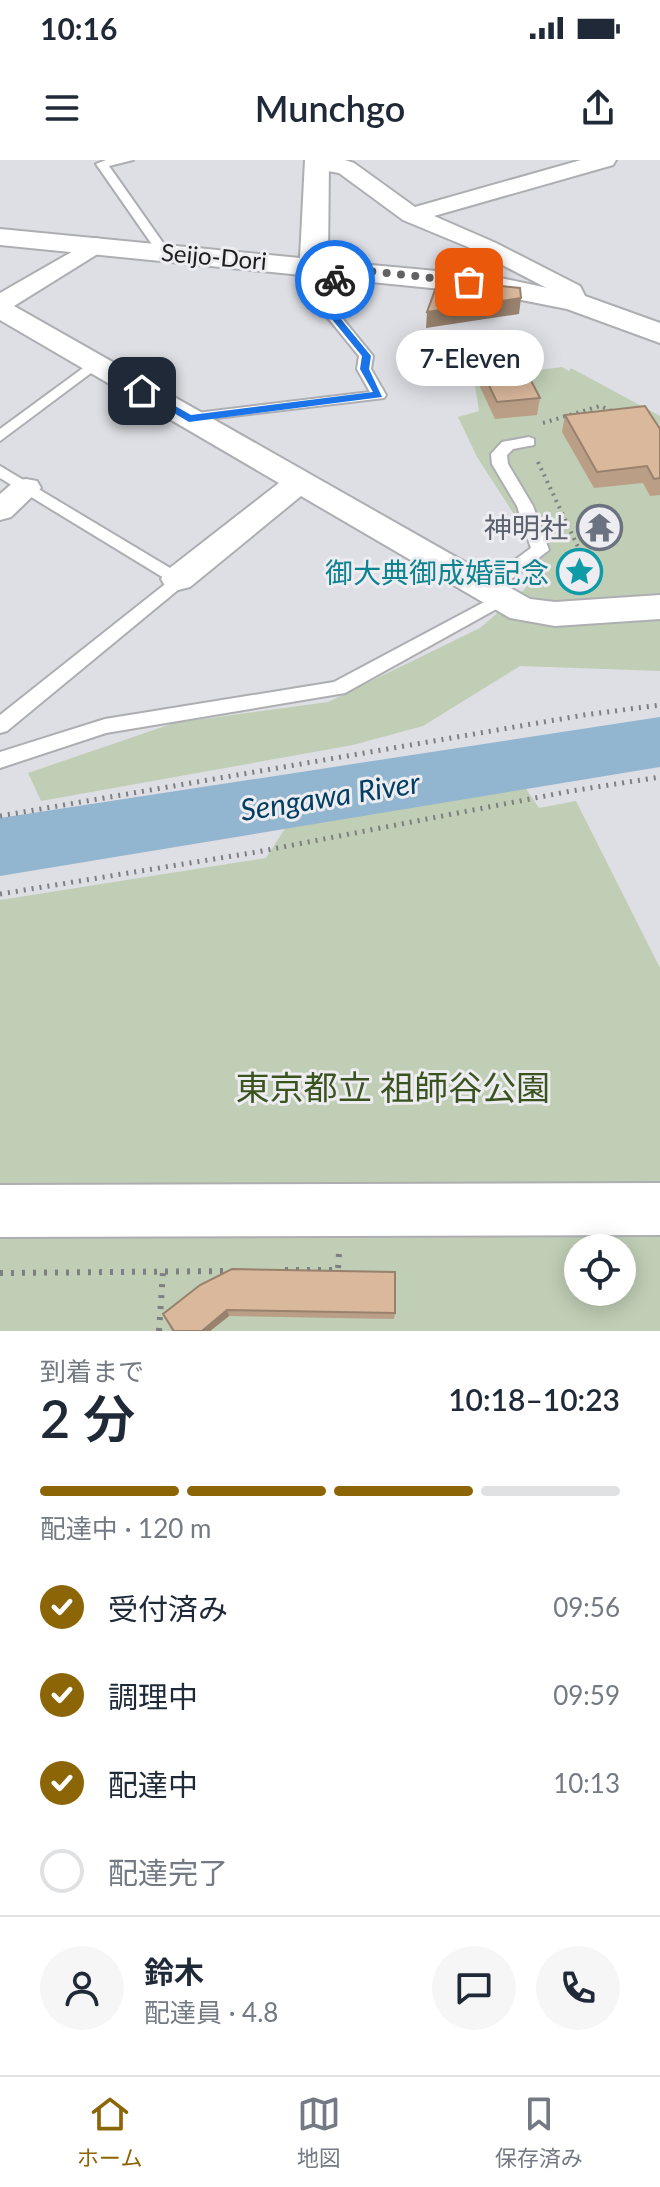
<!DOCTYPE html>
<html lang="ja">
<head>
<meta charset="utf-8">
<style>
  body { margin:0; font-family:Lato,"Noto Sans JP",sans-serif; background:#f6f6f7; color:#1f2937; height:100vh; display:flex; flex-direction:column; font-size:30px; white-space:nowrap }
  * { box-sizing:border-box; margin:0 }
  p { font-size:26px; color:#747a83 }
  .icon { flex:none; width:44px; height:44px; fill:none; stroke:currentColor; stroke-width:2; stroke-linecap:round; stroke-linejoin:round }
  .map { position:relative; height:1171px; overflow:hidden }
  .sheet { display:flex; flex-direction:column; background:#fff; flex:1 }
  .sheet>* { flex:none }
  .fabs { position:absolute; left:564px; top:1074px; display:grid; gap:16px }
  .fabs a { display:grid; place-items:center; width:72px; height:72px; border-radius:50%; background:#fff; box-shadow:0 4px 20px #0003; font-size:40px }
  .pin { position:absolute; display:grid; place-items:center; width:68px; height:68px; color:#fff; margin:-34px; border-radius:16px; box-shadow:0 4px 12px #0006 }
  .courier { position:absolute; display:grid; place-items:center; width:80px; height:80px; margin:-40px; border:6px solid #1a73e8; border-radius:50%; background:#fff; color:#222; box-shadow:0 2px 10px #0007 }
  .bubble { position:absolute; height:56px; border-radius:28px; background:#fff; box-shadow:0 4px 20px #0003; font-size:26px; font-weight:600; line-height:56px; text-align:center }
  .head em { font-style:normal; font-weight:600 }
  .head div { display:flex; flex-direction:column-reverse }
  .head { display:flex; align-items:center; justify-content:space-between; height:136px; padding:0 40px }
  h1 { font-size:52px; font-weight:600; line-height:60px }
  .bar { display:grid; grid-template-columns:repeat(4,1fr); gap:12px 8px; align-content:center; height:96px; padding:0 40px }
  .bar i { height:10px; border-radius:6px; background:#e0e1e3 }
  .bar .on { background:#8c6606 }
  .bar p { grid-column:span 4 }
  .line { display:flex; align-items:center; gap:20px; padding:0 40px; border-top:2px solid #e0e1e3 }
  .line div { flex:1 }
  .round { display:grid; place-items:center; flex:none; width:84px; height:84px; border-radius:42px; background:#f6f6f7 }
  ol { padding:0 40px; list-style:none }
  li { display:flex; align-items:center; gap:24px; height:88px }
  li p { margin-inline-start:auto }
  li .icon { padding:8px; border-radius:50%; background:#8c6606; color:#fff; stroke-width:4 }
  li:last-child { color:#747a83 }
  li i { width:44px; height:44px; border:4px solid #e0e1e3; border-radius:50% }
  .status { display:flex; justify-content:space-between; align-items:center; height:56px; padding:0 40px; background:#fff; direction:ltr }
  .status svg { height:22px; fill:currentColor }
  header { display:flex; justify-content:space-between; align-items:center; height:104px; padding:0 40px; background:#fff; font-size:36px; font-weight:600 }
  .dock { display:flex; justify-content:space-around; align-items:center; height:112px; border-top:2px solid #e0e1e3; background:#fff; font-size:22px; color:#747a83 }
  .dock a { display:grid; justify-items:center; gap:4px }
  .dock .on { color:#8c6606 }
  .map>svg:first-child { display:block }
  .green { fill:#c0ceb5; fill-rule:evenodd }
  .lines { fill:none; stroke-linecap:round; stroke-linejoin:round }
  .river { fill:#93b6d0; fill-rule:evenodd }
  .service-casing { stroke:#adaeb2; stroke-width:4 }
  .minor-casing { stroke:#adaeb2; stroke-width:4 }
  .tertiary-casing { stroke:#adaeb2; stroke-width:4 }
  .path-far2 { stroke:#7e7f82; stroke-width:4; stroke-dasharray:2 5; stroke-linecap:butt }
  .path-far1 { stroke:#7e7f82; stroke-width:5; stroke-dasharray:2 6; stroke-linecap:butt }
  .path { stroke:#7e7f82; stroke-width:6; stroke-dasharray:3 8; stroke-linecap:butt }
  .service { fill:#fff; fill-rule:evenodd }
  .minor { fill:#fff; fill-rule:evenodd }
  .tertiary { fill:#fff; fill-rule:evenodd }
  .wall { fill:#bb9e86 }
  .shaded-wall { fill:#98816d }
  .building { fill:#d9b89c; stroke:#98816d; stroke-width:2 }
  .route { fill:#1a73e8 }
  .done { stroke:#616163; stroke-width:8; stroke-dasharray:0 14.4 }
  .labels { text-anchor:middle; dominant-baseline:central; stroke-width:6; stroke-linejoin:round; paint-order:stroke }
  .far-street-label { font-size:24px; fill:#1d1d1e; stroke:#ececf1 }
  .worship-label { font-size:28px; fill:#5b616d; stroke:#ececf1; text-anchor:end }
  .culture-label { font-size:28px; fill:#0d838f; stroke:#ececf1; text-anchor:end }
  .water-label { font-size:30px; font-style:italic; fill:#013f63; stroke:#ececf1 }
  .near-park-label { font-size:34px; fill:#3a531f; stroke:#ececf1 }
</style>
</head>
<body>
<div class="status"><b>10:16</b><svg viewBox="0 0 49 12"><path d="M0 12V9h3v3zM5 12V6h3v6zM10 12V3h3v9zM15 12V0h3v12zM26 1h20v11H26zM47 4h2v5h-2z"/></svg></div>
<header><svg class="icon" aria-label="menu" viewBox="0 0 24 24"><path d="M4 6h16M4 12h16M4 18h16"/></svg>Munchgo<svg class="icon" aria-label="share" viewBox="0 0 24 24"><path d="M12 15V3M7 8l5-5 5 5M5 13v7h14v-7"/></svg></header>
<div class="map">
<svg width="660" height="1171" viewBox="0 0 660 1171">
  <rect width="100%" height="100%" fill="#dedfe4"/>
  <g class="green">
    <path d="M562,207l7,4 2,-3 89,48v255l-140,-5 -97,60 -70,19 -312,56 -13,-28 146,-50 154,-21 152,-74 45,-39 5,-14 -2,-39 -51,-79 -19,-40 21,-6 -5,-32z"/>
    <path d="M516,614l23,34 37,-7 84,167v363h-660v-431l266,-42 20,-31zM578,1088h44v44h-44z"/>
  </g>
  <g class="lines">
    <path class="river" d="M660,557v50l-660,109v-58z"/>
    <defs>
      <g id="service">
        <path d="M106,0h27l-24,6 59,84 -2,3h-8l-62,-89z"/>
        <path d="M310,103h10l22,13 -5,23 8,8 -3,11 31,38 -2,13 15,26 -2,3 -200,24v-6l5,-2 181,-22 -13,-23 2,-13 -31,-38 3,-10 -8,-8 5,-22 -18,-9z"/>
        <path d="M94,200l7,4 -2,3 -99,74v-12z"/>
        <path d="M529,277l5,2v6l-21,4 -6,6 1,9 25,42 16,44 -56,43h-12l-3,-4 3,-4 50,-37 -14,-42 -25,-42 -1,-10 11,-12z"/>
        <path d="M0,306l190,114 -183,151 -7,2v-18l169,-134 -169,-103z"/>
        <path d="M503,432l9,6 -3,4 -164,91 -239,40 -106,35v-16l105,-33 229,-37z"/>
      </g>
      <g id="minor">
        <path d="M309,0h36l9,3 61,44 166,-47h35l-3,5 -179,51 62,27 84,43 8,16 -4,5h-18l-6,-12 -92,-48 -65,-27 -64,-47 -29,-5 -3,-5z"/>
        <path d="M96,78l8,2 4,5 -4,5 -90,56 516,293 25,3 105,-7v24l-105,7 -45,-8 -209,-122 -111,91 -12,3 -12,-3 -5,-8 5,-8 113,-88 -279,-163v-27z"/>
        <path d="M26,319l11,2 4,7 -30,29 -11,3v-26l15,-13z"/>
        <path d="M660,1023v52l-660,2v-52z"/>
      </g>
      <path id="tertiary" d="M305,0h24l-1,101 163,15 94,20 75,27v20l-93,-34 -76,-15 -491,-49v-16l300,29z"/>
    </defs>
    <use href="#service" class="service-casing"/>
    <use href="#minor" class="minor-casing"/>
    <use href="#tertiary" class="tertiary-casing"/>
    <g class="path-far2">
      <path d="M543,263l57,-17 14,6"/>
      <path d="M538,302l57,121"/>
    </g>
    <g class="path-far1">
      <path d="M0,656l584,-101 76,-10"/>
      <path d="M0,734l257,-42 314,-61 89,-14"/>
    </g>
    <g class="path">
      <path d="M285,1110h53l1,-17"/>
      <path d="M0,1113l231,-2"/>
      <path d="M159,1171l4,-60"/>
    </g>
    <use href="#service" class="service"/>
    <use href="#minor" class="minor"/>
    <use href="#tertiary" class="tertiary"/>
  </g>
  <g class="wall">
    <path d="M482,211l58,27 -3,17 -42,4 -15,-32z"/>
    <path d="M565,255l95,14v66l-10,1 -7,-13 -49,5 -32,-56z"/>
    <path d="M200,1125l195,28 -1,6 -165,-3 -19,15h-38l-9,-17z"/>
  </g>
  <g class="shaded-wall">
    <path d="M521,138l-2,16 -93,14 1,-16z"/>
    <path d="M227,1150l2,6 -19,15h-8z"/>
  </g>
  <g class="building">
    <path d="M439,119l81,9 1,10 -94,14z"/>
    <path d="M524,207l16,31 -43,4 -15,-31z"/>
    <path d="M645,246l15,23v49l-6,1 -7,-13 -50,6 -32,-57z"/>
    <path d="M232,1109l163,3v41l-168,-3 -25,21h-28l-11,-17 37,-29z"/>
  </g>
  <path class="route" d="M335,117l4,3 -4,20 7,7 -2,11 31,38 -2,13 13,28 -193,25 -52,-31 8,-2 46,26 182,-23 -13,-23 2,-13 -31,-38 2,-10 -7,-8 4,-20z"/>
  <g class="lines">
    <path class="done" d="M335,120v-4l-21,-11 155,17"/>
  </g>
  <defs>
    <symbol id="temple-ring" viewBox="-11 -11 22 22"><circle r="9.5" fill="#ececf1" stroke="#6b7280" stroke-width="1.5"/><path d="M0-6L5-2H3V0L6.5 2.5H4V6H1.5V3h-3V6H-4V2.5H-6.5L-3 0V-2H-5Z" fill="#6b7280"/></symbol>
    <symbol id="sight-ring" viewBox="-11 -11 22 22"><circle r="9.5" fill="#ececf1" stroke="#0f9aa8" stroke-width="1.5"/><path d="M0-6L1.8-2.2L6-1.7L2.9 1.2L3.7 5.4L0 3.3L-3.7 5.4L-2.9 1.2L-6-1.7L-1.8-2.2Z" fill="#0f9aa8"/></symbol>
  </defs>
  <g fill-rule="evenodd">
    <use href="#temple-ring" x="574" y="342" width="51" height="51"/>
    <use href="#sight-ring" x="554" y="386" width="51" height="51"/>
  </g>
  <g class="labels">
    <g class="far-street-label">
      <text transform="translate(214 96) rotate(5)">Seijo-Dori</text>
    </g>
    <g class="worship-label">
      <text x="568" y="367">神明社</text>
    </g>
    <g class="culture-label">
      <text x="549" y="412">御大典御成婚記念</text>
    </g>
    <g class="water-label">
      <text transform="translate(330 635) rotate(-9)">Sengawa River</text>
    </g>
    <g class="near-park-label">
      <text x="393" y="926">東京都立 祖師谷公園</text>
    </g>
  </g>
</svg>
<div class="fabs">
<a><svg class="icon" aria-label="locate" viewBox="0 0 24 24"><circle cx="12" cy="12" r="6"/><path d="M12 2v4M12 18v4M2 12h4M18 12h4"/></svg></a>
</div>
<div class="pin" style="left:469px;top:122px;background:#ea580c"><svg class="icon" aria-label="bag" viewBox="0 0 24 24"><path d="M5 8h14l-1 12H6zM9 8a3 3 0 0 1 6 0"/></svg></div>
<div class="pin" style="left:142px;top:231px;background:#1f2937"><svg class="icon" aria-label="home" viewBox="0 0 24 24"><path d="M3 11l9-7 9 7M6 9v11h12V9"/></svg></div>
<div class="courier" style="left:335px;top:120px"><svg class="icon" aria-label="bike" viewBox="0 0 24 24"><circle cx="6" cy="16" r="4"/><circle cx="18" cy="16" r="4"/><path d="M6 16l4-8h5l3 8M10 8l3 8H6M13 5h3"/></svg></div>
<div class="bubble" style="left:396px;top:170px;width:148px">7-Eleven</div>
</div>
<section class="sheet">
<div class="head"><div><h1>2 分</h1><p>到着まで</p></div><em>10:18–10:23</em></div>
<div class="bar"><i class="on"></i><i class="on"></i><i class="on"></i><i></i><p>配達中 · 120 m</p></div>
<ol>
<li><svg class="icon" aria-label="check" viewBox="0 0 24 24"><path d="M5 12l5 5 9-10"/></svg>受付済み<p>09:56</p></li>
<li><svg class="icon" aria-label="check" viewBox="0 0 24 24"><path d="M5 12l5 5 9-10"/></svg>調理中<p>09:59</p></li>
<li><svg class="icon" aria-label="check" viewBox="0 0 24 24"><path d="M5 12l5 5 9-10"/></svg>配達中<p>10:13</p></li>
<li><i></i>配達完了</li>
</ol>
<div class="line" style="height:144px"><a class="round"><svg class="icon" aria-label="person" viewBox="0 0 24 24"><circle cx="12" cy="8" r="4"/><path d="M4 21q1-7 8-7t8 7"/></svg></a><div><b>鈴木</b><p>配達員 · 4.8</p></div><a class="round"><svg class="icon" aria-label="chat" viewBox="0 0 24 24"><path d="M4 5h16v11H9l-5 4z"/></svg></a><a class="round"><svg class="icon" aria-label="phone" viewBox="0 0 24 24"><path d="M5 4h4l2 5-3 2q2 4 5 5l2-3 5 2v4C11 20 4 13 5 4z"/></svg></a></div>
</section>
<nav class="dock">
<a class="on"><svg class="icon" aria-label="home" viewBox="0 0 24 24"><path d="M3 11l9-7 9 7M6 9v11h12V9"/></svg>ホーム</a>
<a><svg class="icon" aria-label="map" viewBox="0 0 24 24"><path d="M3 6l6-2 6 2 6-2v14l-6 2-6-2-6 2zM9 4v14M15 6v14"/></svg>地図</a>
<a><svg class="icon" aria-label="saved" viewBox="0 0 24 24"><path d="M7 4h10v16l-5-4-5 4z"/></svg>保存済み</a>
</nav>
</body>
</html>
